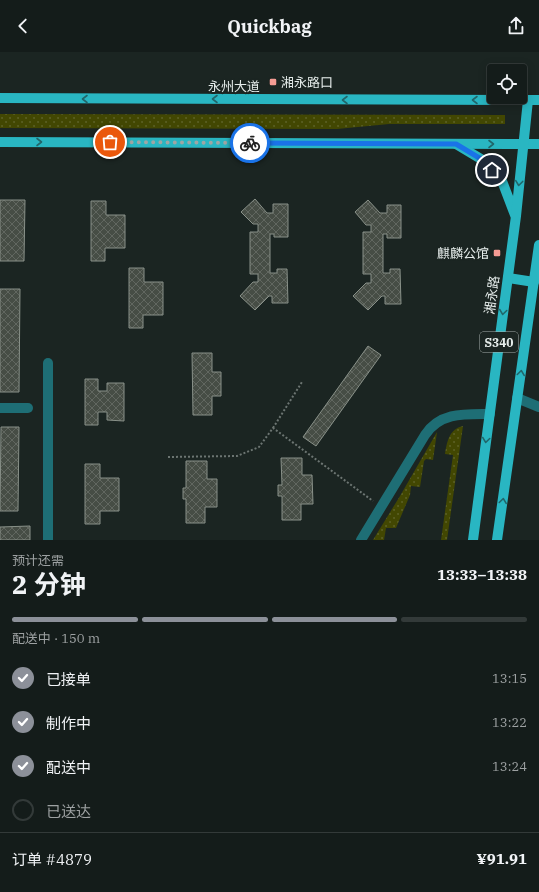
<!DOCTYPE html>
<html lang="zh">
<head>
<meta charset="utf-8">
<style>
  body { margin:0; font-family:"IBM Plex Serif","Noto Sans SC",serif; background:#1d2523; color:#f1f3f6; height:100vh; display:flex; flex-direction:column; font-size:15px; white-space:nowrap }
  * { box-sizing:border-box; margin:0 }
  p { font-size:13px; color:#9da1a2 }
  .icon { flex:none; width:22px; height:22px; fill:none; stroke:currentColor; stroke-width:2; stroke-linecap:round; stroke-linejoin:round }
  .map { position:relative; height:488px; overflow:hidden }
  .sheet { display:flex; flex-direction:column; background:#141c1a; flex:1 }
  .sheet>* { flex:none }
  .tools { position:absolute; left:487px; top:12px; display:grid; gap:8px }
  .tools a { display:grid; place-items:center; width:40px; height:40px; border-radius:4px; background:#141c1a; box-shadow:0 2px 10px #0003,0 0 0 1px #333a39; font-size:20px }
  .pin { position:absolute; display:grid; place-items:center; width:34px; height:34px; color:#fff; margin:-17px; border:2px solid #fff; border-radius:50%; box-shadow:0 1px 4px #0007 }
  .courier { position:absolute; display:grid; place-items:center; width:40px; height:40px; margin:-20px; border:3px solid #1a73e8; border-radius:50%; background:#fff; color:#222; box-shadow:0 1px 5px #0007 }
  .summary em { font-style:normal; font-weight:700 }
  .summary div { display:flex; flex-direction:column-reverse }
  .summary { display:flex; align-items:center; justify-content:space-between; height:68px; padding:0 12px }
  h1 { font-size:26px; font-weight:700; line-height:30px }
  .bar { display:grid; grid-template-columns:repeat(4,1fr); gap:6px 4px; align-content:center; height:48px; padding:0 12px }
  .bar i { height:5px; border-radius:3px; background:#333a39 }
  .bar .current { background:#8c9099 }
  .bar p { grid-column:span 4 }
  .line { display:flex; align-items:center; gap:10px; padding:0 12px; border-top:1px solid #333a39 }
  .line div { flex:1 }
  ol { padding:0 12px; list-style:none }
  li { display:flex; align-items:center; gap:12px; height:44px }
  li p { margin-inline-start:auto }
  li .icon { padding:4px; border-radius:50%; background:#8c9099; color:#fff; stroke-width:4 }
  li:last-child { color:#9da1a2 }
  li i { width:22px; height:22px; border:2px solid #333a39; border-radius:50% }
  header { display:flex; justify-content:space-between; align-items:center; height:52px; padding:0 12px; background:#141c1a; font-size:18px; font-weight:700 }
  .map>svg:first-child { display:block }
  .grass { fill:url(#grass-dots) }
  .building { fill:url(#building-cross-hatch); stroke:#899189 }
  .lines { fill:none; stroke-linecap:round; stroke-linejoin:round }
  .path { stroke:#6c7572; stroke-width:2; stroke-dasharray:2 2; stroke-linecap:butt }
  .minor { stroke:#1e6e75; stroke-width:10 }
  .primary { stroke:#29b6c2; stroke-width:10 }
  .oneway { stroke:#21666a }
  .done { stroke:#9ea6a4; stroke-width:4; stroke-dasharray:0 7.2 }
  .route { stroke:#1a73e8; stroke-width:5 }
  .poi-dot { fill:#f59c94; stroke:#1b2522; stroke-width:1.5 }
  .labels { text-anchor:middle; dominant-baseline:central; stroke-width:4; stroke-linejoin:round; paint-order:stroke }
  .shield { fill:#1b2522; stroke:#a8b0ae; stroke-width:1 }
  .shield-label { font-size:12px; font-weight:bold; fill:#e5ecea }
  .poi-label { font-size:13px; fill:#e5ecea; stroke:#1b2522; text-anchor:start }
  .street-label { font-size:13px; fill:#e5ecea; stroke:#1b2522 }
</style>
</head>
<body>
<header><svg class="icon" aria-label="back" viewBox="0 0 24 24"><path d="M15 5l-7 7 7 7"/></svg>Quickbag<svg class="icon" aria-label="share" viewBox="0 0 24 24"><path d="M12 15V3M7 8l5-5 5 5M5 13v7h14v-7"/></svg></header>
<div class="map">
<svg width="539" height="488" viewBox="0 0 539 488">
  <defs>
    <pattern id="grass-dots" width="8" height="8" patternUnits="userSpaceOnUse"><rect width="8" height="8" fill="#424702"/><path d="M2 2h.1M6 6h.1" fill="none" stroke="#5d6227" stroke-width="1.8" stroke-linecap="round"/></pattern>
    <pattern id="building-cross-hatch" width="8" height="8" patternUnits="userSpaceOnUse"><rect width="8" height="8" fill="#464d45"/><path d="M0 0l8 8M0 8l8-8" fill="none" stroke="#616760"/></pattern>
  </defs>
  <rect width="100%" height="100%" fill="#1b2522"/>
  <g class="grass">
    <path d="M0,62l505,1v9h-116l-52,5 -337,-1z"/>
    <path d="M463,374l-16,114h-6l12,-85 -8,-1c2,-12 4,-25 18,-28z"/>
    <path d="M437,380l-4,28 -7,-1 -2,2 -4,26 -9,-1 -1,9 -14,33h-10l-2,12h-11l27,-44z"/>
  </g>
  <g class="building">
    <path d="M255,147l12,14h6v-9h15v33h-14v-3h-4v39h7v-4h10l1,34h-16v-7h-3l-14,14 -15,-14 13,-14h5v-8h-8v-42h8v-8h-5l-12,-12z"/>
    <path d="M0,148h25l-1,61h-24z"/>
    <path d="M368,148l12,13h7v-8h14v33h-14v-4h-4v39h7v-4h10l1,35h-16v-8h-3l-14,14 -15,-14 13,-13h5v-9h-8v-42h8v-7h-5l-11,-13z"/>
    <path d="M91,149h15v14h19v33h-20v13h-14z"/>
    <path d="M129,216h15v14h19v33h-20v13h-14z"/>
    <path d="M0,237h20l-1,103h-19z"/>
    <path d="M368,294l13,9 -65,91 -13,-9z"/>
    <path d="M192,301h20v19h9v24h-9v19h-19z"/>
    <path d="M85,327h13v12h9v-8h17v38l-17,-1v-8h-9v13h-13z"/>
    <path d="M1,375h18l-1,84h-18z"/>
    <path d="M281,406h21v17h10l1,29h-12v16h-19v-24h-4v-11h4z"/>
    <path d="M186,409h21v18h10v28h-12v16h-19v-24h-3v-11h3z"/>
    <path d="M85,412h15v14h19v33h-19v13h-15z"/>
    <path d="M30,474v14h-30v-13z"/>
  </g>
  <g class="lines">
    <g class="path">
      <path d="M273,376l29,-46"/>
      <path d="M168,405l69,-1 22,-9 14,-19 100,73"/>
    </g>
    <g class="minor">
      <path d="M517,346l22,9"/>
      <path d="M0,356h28"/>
      <path d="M48,488v-177"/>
      <path d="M361,488l64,-105c15,-23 40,-21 65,-21"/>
    </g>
    <g class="primary">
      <path d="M0,46l539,2"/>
      <path d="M0,90l539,2"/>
      <path d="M456,92l30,18 16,19 13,34"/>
      <path d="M508,226l26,4"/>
      <path d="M473,488l43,-324 12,-116"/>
      <path d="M497,488l42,-295"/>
    </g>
  </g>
  <defs><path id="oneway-chevron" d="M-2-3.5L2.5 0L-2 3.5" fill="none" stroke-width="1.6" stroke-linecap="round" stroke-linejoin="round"/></defs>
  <g class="oneway">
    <use href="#oneway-chevron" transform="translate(85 47) rotate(-180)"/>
    <use href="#oneway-chevron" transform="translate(215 47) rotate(-180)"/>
    <use href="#oneway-chevron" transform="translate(345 48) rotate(-180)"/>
    <use href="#oneway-chevron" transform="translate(475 48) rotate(-180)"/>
    <use href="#oneway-chevron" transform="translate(39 90)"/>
    <use href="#oneway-chevron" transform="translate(491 92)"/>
    <use href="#oneway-chevron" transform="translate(519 131) rotate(97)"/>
    <use href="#oneway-chevron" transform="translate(503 260) rotate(98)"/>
    <use href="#oneway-chevron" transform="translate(521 321) rotate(-82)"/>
    <use href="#oneway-chevron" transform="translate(486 388) rotate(98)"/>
    <use href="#oneway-chevron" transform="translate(503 449) rotate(-82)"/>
  </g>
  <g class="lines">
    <path class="done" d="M110,90l140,1"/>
    <path class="route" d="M250,91l206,1 30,18 6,8"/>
  </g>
  <g class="poi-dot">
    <rect x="269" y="26" width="8" height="8" rx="2"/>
    <rect x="493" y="197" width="8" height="8" rx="2"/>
  </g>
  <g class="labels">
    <rect class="shield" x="480" y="280" width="38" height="20" rx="3"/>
    <g class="shield-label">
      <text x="499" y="290">S340</text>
    </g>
    <g class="poi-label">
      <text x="281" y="30">湘永路口</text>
      <text x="489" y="201" text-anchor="end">麒麟公馆</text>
    </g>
    <g class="street-label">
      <text x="234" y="34">永州大道</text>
      <text transform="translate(492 243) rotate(-82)">湘永路</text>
    </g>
  </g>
</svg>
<div class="tools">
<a><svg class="icon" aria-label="locate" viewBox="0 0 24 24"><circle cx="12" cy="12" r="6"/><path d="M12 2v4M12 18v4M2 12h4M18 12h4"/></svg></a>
</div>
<div class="pin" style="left:110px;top:90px;background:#ea580c"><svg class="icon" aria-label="bag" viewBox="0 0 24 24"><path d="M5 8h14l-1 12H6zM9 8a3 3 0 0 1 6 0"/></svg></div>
<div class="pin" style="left:492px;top:118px;background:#1f2937"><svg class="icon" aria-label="home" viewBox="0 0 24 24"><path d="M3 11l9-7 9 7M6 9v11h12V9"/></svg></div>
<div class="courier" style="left:250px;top:91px"><svg class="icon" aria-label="bike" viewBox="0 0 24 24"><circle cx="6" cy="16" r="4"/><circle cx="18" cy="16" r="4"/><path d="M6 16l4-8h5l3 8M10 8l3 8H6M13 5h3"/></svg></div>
</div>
<section class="sheet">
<div class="summary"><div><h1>2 分钟</h1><p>预计还需</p></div><em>13:33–13:38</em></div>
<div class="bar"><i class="current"></i><i class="current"></i><i class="current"></i><i></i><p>配送中 · 150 m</p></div>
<ol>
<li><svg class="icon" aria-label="check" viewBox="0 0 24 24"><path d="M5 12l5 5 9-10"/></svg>已接单<p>13:15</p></li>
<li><svg class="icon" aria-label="check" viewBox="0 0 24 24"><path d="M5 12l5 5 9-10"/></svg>制作中<p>13:22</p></li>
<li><svg class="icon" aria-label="check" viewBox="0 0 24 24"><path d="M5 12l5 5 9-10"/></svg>配送中<p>13:24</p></li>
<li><i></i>已送达</li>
</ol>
<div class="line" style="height:52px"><div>订单 #4879</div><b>¥91.91</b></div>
</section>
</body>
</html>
